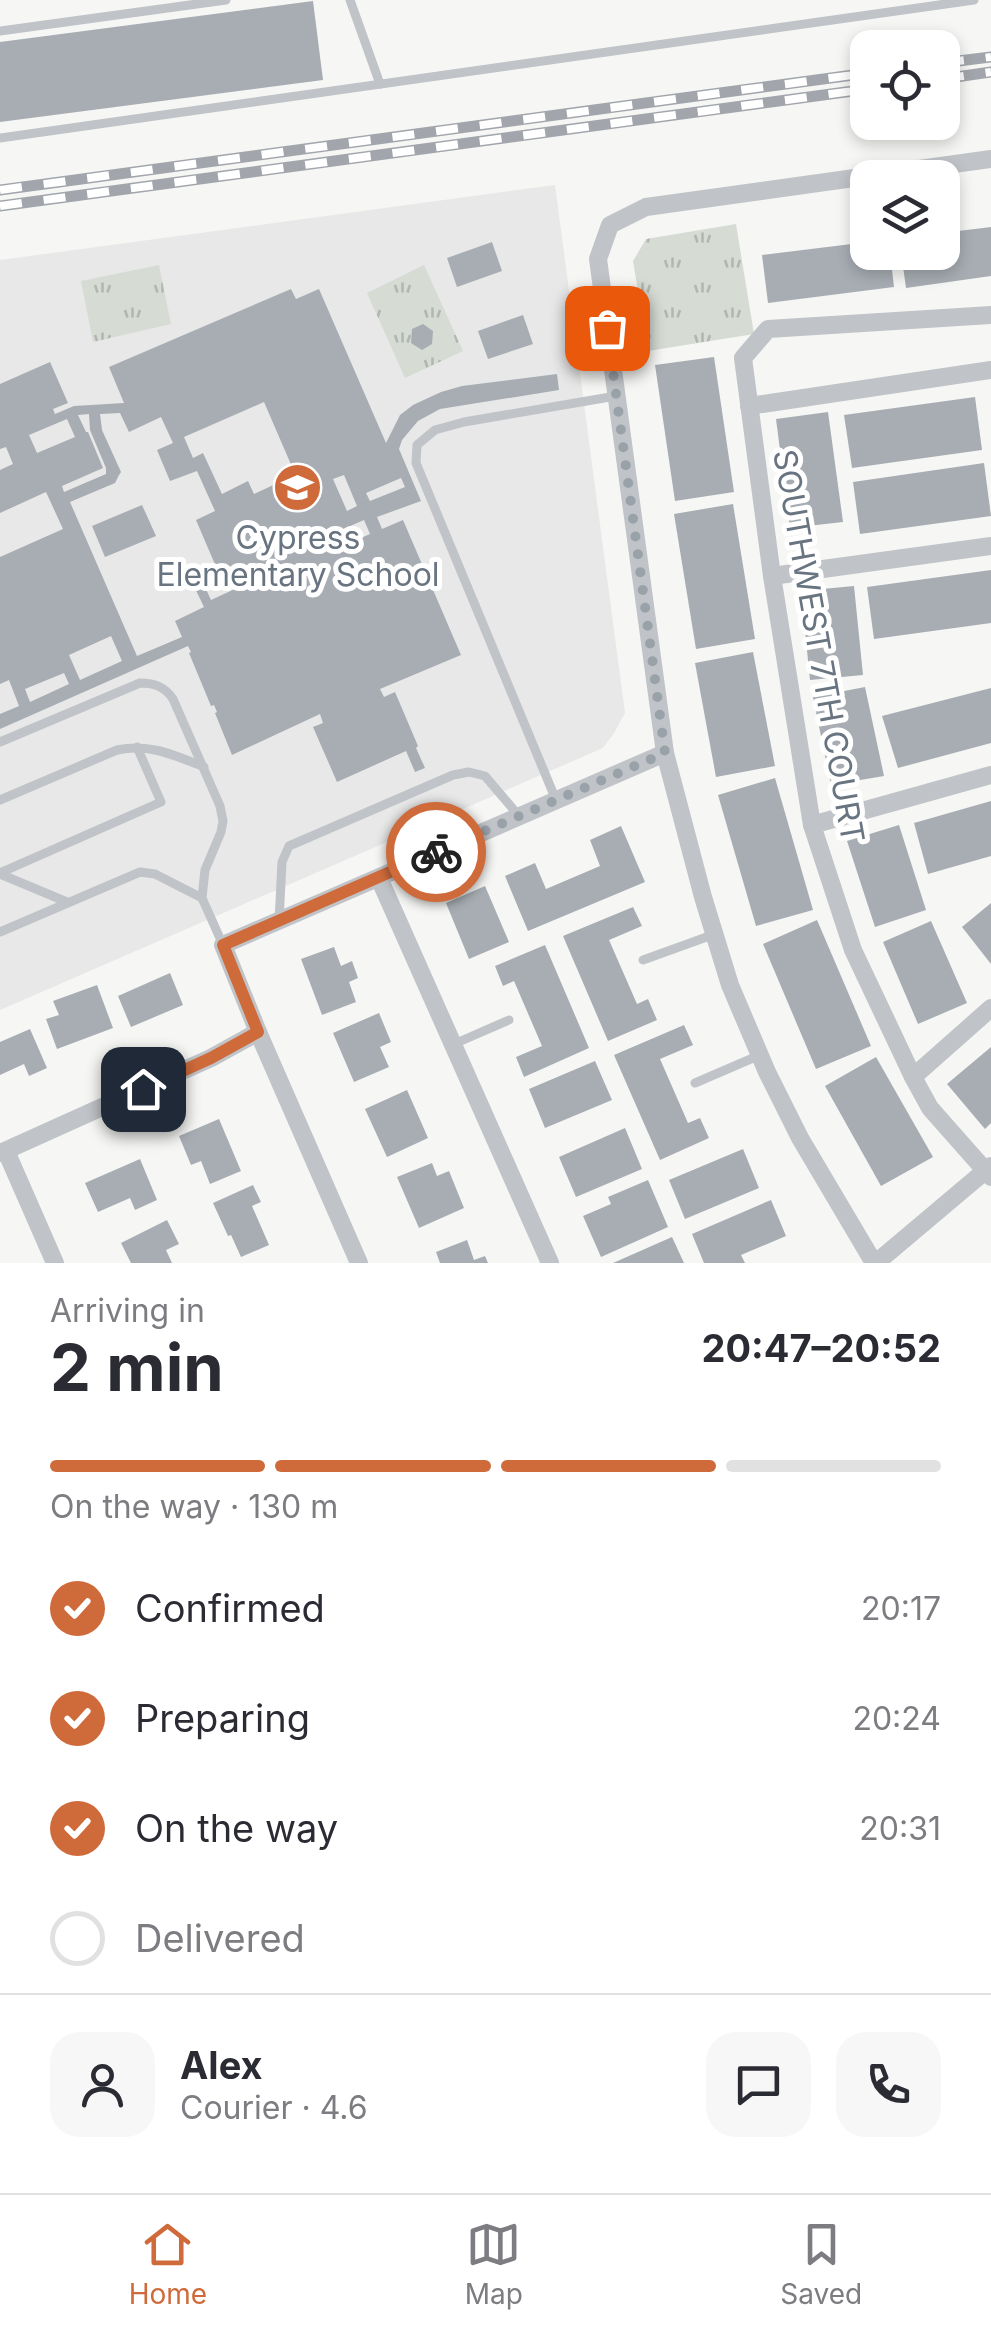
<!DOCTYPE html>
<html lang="en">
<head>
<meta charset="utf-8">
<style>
  body { margin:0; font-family:Inter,sans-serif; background:#f7f7f7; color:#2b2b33; height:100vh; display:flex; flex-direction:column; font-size:38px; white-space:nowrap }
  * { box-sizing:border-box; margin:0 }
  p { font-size:32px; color:#7c7c81 }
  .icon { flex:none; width:55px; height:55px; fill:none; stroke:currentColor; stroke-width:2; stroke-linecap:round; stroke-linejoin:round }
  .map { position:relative; height:1263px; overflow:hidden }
  .sheet { display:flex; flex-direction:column; background:#fff; flex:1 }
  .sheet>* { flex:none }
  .tools { position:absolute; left:850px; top:30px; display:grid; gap:20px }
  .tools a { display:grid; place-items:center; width:110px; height:110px; border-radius:20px; background:#fff; box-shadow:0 5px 15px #0003; font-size:50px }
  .pin { position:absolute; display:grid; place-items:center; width:85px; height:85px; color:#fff; margin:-42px; border-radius:20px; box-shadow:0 5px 15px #0006 }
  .courier { position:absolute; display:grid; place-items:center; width:100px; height:100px; margin:-50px; border:8px solid #cf6b3b; border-radius:50%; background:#fff; color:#222; box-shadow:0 2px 12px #0007 }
  .headline em { font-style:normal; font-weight:700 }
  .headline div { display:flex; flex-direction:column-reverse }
  .headline { display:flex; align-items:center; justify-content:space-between; height:170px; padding:0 50px }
  h1 { font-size:65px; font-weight:700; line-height:75px }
  .bar { display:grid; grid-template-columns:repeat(4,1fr); gap:15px 10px; align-content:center; height:120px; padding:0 50px }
  .bar i { height:12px; border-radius:8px; background:#e1e1e2 }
  .bar .active { background:#cf6b3b }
  .bar p { grid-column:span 4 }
  .line { display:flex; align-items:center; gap:25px; padding:0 50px; border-top:2px solid #e1e1e2 }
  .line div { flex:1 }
  .round { display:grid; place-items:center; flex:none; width:105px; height:105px; border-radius:30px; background:#f7f7f7 }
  ol { padding:0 50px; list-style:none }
  li { display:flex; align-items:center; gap:30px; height:110px }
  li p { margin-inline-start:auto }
  li .icon { padding:10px; border-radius:50%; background:#cf6b3b; color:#fff; stroke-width:4 }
  li:last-child { color:#7c7c81 }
  li i { width:55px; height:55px; border:5px solid #e1e1e2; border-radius:50% }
  .menu { display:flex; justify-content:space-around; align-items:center; height:140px; border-top:2px solid #e1e1e2; background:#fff; font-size:28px; color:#7c7c81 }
  .menu a { display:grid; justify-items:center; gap:5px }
  .menu .active { color:#cf6b3b }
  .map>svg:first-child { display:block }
  .built { fill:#e7e8e7 }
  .grass { fill:url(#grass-tufts) }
  .building { fill:#a7adb3; fill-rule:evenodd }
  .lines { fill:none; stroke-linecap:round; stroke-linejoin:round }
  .service { stroke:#c0c3c7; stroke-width:9 }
  .minor { stroke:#c0c3c7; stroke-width:18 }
  .rail-casing { stroke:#a2a6ac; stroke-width:11 }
  .rail { stroke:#fff; stroke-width:8; stroke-dasharray:22; stroke-linecap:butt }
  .done { stroke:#9aa2a9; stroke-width:10; stroke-dasharray:0 18 }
  .route { stroke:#cf6b3b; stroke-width:12 }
  .labels { text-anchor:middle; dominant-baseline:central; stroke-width:10; stroke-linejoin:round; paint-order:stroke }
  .poi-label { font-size:32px; fill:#697481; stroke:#fff }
  .street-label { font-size:32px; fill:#697481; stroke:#fff }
</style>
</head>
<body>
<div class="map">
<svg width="991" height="1263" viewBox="0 0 991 1263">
  <defs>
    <pattern id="grass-tufts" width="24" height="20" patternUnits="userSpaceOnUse" patternTransform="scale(2.5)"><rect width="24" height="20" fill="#d6dbd4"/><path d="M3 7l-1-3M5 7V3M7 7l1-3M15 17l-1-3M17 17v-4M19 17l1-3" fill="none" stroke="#b2b6b1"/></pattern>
  </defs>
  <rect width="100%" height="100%" fill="#f6f7f4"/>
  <path class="built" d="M555,185l70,528 -11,20 -11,15 -603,262v-750z"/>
  <g class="grass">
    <path d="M736,224l18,110 -106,17 -15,-90 13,-22z"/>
    <path d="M159,265l12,59 -78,18 -12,-61z"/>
    <path d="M424,265l39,86 -58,27 -38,-85z"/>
  </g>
  <g class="building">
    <path d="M313,1l10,79 -323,42v-80z"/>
    <path d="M991,227v49l-85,12 -5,-36h41v-19z"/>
    <path d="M492,242l10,29 -45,16 -10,-29z"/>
    <path d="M868,242v10h22l4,35 -126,16 -6,-48z"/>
    <path d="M291,289l5,10 23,-10 67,154 14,-28 13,-10 28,-13 21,-6 95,-12 2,16 -119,19 -22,12 -16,19 -3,9 22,52 -44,16 5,12 21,-9 58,135 -81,34 4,8 11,-5 23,54 -2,2 9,20 -10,4 -9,-21 -69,31 -24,-55 10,-4 -3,-9 -88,41 -17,-42 2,-1 -3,-7 -3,1 -22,-53 2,-1 -3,-6 -188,83v-15l19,-8 -10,-26 -9,4v-127l63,-28 -17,-37 -46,21v-43l13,-6 -7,-17 -6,2v-65l50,-22 18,41 -15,6 2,5 19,-8 50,-3 -15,-36zM264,402l35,81 -12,6 -5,-8 -28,13 -6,-13 -26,13 -19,-41 -10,5 -9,-21zM120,413l9,19 32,-15 12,26 -16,7 13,31 27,-10 18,40 -19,9 21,49 -26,11 13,27 -29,14 7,16 -45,19 -67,-154 45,-19 4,-8 2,-3 -19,-42 -2,-16zM89,414l1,16 16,38v6l-42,18 -2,-6 41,-18 -15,-36h-2l-8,-17zM67,419l8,18 -38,16 -8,-18zM344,475l13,31 -10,5 -14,-32zM401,478l4,9 -35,14 -4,-8zM364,520l6,14 -23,10 -6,-14zM230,573l7,15 -26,12 -7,-15zM111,636l11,25 -42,19 -11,-25zM64,673l5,11 -39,18 -5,-13z"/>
    <path d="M523,315l10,29 -45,15 -10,-28z"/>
    <path d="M423,324l10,7 -1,13 -10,6 -11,-7 1,-14z"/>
    <path d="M714,357l20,135 -59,9 -20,-136z"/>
    <path d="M975,397l7,53 -130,18 -8,-53z"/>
    <path d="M828,412l15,110 -53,6 -14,-109z"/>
    <path d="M984,463l7,53 -131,18 -7,-52z"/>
    <path d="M733,504l22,135 -59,10 -22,-135z"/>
    <path d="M142,505l14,31 -51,21 -13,-31z"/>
    <path d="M991,570v53l-117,16 -7,-52z"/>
    <path d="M854,586l9,89 -53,5 -9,-89z"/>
    <path d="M753,652l22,114 -59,11 -21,-114z"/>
    <path d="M865,687l19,89 -53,9 -18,-88z"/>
    <path d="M991,688v55l-93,25 -16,-52z"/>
    <path d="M775,778l38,132 -57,16 -38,-131z"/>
    <path d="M991,801v55l-63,18 -14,-51z"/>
    <path d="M899,825l27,85 -51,17 -28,-86z"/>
    <path d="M621,826l24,56 -117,49 -23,-55 30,-13 11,26 54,-23 -10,-26z"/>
    <path d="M485,886l24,56 -40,17 -23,-56z"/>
    <path d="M991,903v61l-29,-37z"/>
    <path d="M633,907l9,19 -33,14 28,64 11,-5 9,21 -49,21 -45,-105z"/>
    <path d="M817,920l54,126 -55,23 -53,-125z"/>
    <path d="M931,921l36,82 -49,21 -35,-82z"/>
    <path d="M545,945l44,103 -65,29 -8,-20 26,-11 -28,-65 -11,5 -8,-20z"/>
    <path d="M334,947l7,19 11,-5 6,17 -9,4 7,20 -34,13 -21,-56z"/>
    <path d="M170,973l13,32 -52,22 -13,-31z"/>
    <path d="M97,985l16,43 -56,21 -11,-30 13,-4 -6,-14z"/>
    <path d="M379,1013l12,29 -11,5 9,20 -35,15 -21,-49z"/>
    <path d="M684,1025l9,20 -33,14 28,64 12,-5 9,20 -49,22 -46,-105z"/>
    <path d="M30,1029l17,39 -18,8 -5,-12 -24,11v-33z"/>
    <path d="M991,1047v76l-6,6 -38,-45z"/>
    <path d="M876,1057l57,100 -52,29 -56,-100z"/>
    <path d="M595,1061l17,39 -67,28 -16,-39z"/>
    <path d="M407,1090l21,48 -41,19 -22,-48z"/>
    <path d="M219,1119l22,52 -31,13 -9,-23 -10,4 -12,-29z"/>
    <path d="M625,1128l17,41 -66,28 -17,-40z"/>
    <path d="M743,1149l16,39 -74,31 -16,-39z"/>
    <path d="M140,1159l17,41 -22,10 -5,-12 -32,14 -13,-29z"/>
    <path d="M432,1163l5,13 12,-5 15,37 -45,20 -22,-51z"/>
    <path d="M648,1180l20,47 -67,30 -18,-41 28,-12 -3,-7z"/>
    <path d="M253,1185l8,17 -9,4 17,39 -28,12 -10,-22 -3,1 -15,-33z"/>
    <path d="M771,1200l15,36 -45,19 4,8h-41l-12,-29z"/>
    <path d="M167,1220l12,24 -13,6 6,13h-41l-10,-20z"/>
    <path d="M672,1237l12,26h-71z"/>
    <path d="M467,1240l7,20 11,-4 3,7h-48l-4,-11z"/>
  </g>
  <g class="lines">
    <g class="service">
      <path d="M350,0l30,84"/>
      <path d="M0,31l226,-31"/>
      <path d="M0,138l974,-138"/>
      <path d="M0,742l140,-59c15,0 25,4 33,16l47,107 3,15 -2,11 -16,38 -3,28 21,47"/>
      <path d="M0,800l117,-50c32,-7 57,5 87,17"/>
      <path d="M556,800l-140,-337 1,-18 18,-15 29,-8 152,-26"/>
      <path d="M0,873l161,-71 -24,-55"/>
      <path d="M0,874l67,28"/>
      <path d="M279,921l3,-59 7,-16 164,-71 16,-3 16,4 34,40"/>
      <path d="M0,932l140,-60 15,2 47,24"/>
      <path d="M643,960l72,-26"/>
      <path d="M454,1044l55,-24"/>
      <path d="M695,1083l65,-28"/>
    </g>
    <g class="minor">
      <path d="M991,315l-223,14 -25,29 29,218 40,249 41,125 60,127 17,31 61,69"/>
      <path d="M749,406l242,-36"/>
      <path d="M772,576l219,-30"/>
      <path d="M812,825l179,-50"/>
      <path d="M379,878l171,385"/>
      <path d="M913,1077l78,-69"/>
      <path d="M6,1151l49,112"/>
      <path d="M0,1153l211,-95 47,-26"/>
      <path d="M359,1263l-101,-231 -35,-87 442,-192"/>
      <path d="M874,1263l-74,-125 -33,-66 -37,-87 -27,-88 -38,-144 -67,-494 12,-34 36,-18 345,-48"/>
      <path d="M876,1263l115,-97"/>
    </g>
    <defs>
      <g id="rail">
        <path d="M942,63l49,-6"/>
        <path d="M942,79l49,-7"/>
        <path d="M0,190l868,-117"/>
        <path d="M0,206l868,-117"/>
      </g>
    </defs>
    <use href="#rail" class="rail-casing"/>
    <use href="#rail" class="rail"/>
  </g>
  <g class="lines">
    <path class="done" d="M436,852l229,-99 -58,-425"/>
    <path class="route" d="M143,1089l68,-31 47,-26 -35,-87 213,-93"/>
  </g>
  <defs>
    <symbol id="school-disc" viewBox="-11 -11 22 22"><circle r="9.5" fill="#cf6b3b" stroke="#fff"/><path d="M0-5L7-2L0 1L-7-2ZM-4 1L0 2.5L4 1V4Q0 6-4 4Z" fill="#fff"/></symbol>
  </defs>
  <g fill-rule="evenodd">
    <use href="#school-disc" x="270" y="460" width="55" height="55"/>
  </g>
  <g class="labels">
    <g class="poi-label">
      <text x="298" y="537">Cypress<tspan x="298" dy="37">Elementary School</tspan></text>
    </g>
    <g class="street-label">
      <text transform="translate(819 646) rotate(80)">SOUTHWEST 7TH COURT</text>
    </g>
  </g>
</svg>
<div class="tools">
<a><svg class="icon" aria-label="locate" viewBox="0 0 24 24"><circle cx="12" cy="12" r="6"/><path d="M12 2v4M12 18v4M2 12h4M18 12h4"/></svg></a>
<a><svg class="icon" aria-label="layers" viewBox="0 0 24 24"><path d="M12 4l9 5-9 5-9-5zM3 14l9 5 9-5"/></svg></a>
</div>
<div class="pin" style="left:607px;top:328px;background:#ea580c"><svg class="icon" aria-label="bag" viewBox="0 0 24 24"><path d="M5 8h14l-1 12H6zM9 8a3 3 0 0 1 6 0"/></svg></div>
<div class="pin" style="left:143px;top:1089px;background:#1f2937"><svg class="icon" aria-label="home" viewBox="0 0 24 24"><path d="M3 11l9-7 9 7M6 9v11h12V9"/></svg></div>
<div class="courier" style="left:436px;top:852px"><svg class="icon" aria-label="bike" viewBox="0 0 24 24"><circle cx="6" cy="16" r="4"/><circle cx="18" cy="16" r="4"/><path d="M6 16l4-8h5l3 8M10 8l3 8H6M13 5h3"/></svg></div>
</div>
<section class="sheet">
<div class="headline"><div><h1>2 min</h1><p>Arriving in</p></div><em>20:47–20:52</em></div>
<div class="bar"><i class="active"></i><i class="active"></i><i class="active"></i><i></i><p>On the way · 130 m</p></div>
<ol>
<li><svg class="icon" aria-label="check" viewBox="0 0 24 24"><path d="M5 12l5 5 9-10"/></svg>Confirmed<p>20:17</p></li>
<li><svg class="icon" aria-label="check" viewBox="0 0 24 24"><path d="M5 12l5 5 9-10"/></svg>Preparing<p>20:24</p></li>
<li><svg class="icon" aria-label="check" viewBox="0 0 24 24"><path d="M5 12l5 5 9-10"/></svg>On the way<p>20:31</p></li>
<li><i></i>Delivered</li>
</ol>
<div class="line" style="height:180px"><a class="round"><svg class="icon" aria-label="person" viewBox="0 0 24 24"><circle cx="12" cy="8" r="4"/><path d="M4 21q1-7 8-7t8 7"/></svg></a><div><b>Alex</b><p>Courier · 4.6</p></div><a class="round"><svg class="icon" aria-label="chat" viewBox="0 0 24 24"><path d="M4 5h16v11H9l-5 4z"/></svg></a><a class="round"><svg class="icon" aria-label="phone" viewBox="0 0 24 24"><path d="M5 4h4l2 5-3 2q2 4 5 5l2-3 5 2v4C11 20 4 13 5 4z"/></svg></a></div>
</section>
<nav class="menu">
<a class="active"><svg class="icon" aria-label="home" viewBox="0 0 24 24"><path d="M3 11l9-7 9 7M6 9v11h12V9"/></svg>Home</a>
<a><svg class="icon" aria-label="map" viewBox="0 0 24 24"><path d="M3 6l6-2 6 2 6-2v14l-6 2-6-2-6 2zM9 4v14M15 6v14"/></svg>Map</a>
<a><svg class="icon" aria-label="saved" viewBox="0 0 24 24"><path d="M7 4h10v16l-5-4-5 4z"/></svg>Saved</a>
</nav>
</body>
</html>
